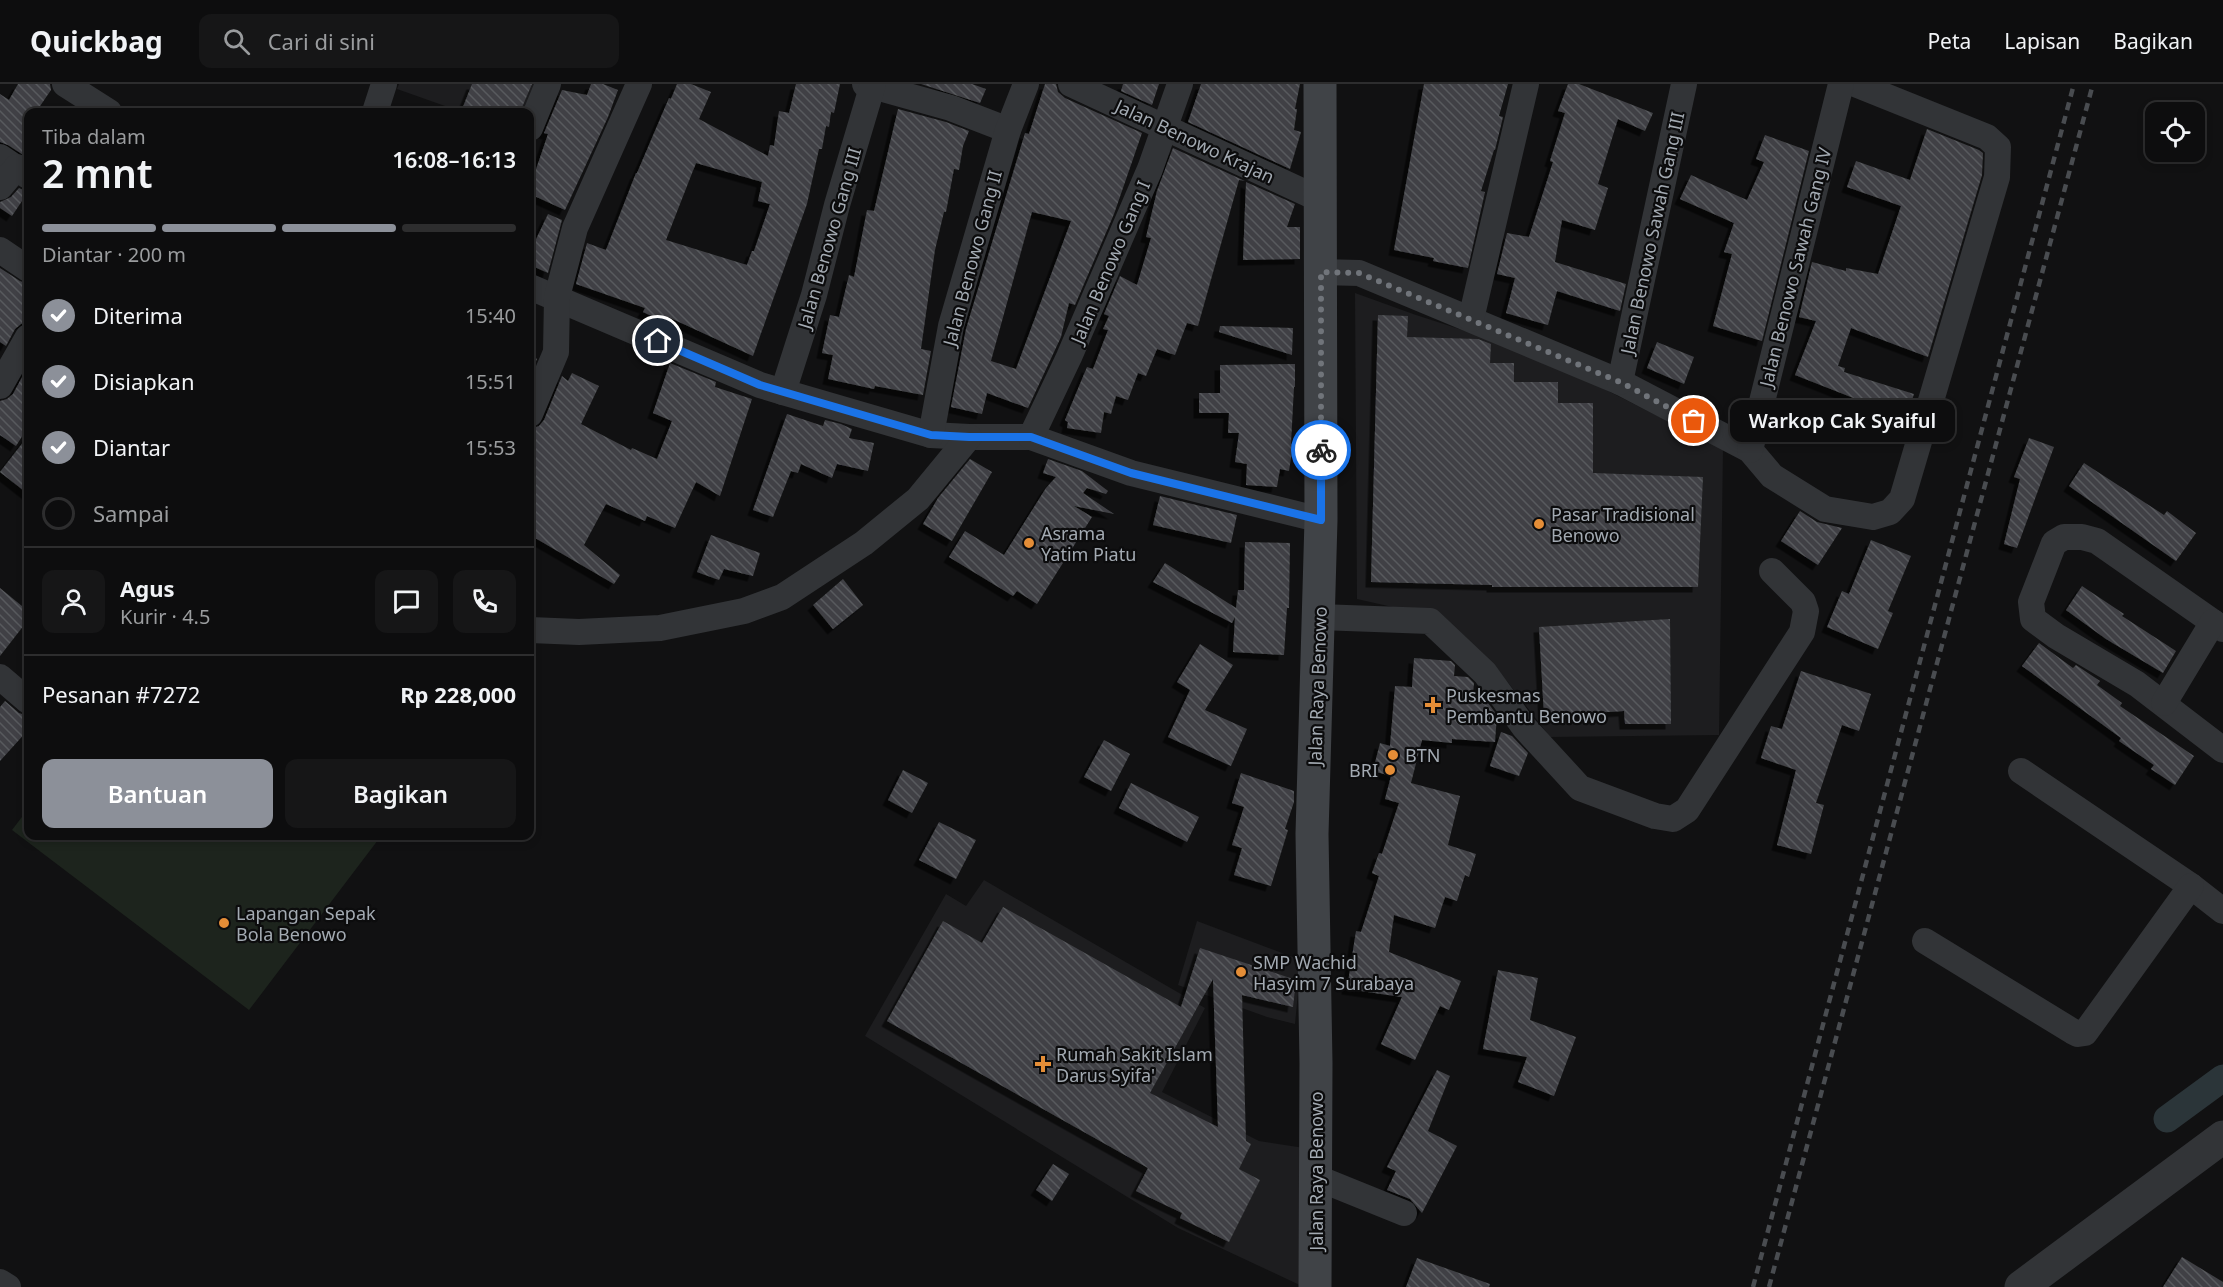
<!DOCTYPE html>
<html lang="id">
<head>
<meta charset="utf-8">
<style>
  body { margin:0; font-family:"Noto Sans",sans-serif; background:#161617; color:#f1f3f6; height:100vh; display:flex; flex-direction:column; font-size:22px; white-space:nowrap }
  * { box-sizing:border-box; margin:0 }
  p { font-size:20px; color:#9a9c9e }
  .icon { flex:none; width:33px; height:33px; fill:none; stroke:currentColor; stroke-width:2; stroke-linecap:round; stroke-linejoin:round }
  .map { position:relative; flex:1; overflow:hidden }
  .sheet { position:absolute; left:24px; top:24px; width:510px; height:732px; display:flex; flex-direction:column; background:#0d0d0e; border-radius:12px; box-shadow:0 3px 9px #0003,0 0 0 2px #2d2d2e }
  .sheet>* { flex:none }
  .tools { position:absolute; left:2145px; top:18px; display:grid; gap:12px }
  .tools a { display:grid; place-items:center; width:60px; height:60px; border-radius:12px; background:#0d0d0e; box-shadow:0 3px 9px #0003,0 0 0 2px #2d2d2e; font-size:30px }
  .pin { position:absolute; display:grid; place-items:center; width:51px; height:51px; color:#fff; margin:-26px; border:3px solid #fff; border-radius:50%; box-shadow:0 2px 6px #0007 }
  .courier { position:absolute; display:grid; place-items:center; width:60px; height:60px; margin:-30px; border:4px solid #1a73e8; border-radius:50%; background:#fff; color:#222; box-shadow:0 2px 8px #0007 }
  .bubble { position:absolute; height:42px; border-radius:12px; background:#0d0d0e; box-shadow:0 3px 9px #0003,0 0 0 2px #2d2d2e; font-size:20px; font-weight:600; line-height:42px; text-align:center }
  .headline em { font-style:normal; font-weight:600 }
  .headline div { display:flex; flex-direction:column-reverse }
  .headline { display:flex; align-items:center; justify-content:space-between; height:102px; padding:0 18px }
  h1 { font-size:39px; font-weight:600; line-height:45px }
  .bar { display:grid; grid-template-columns:repeat(4,1fr); gap:9px 6px; align-content:center; height:72px; padding:0 18px }
  .bar i { height:8px; border-radius:4px; background:#2d2d2e }
  .bar .active { background:#8c9099 }
  .bar p { grid-column:span 4 }
  .line { display:flex; align-items:center; gap:15px; padding:0 18px; border-top:2px solid #2d2d2e }
  .line div { flex:1 }
  .round { display:grid; place-items:center; flex:none; width:63px; height:63px; border-radius:12px; background:#161617 }
  ol { padding:0 18px; list-style:none }
  li { display:flex; align-items:center; gap:18px; height:66px }
  li p { margin-inline-start:auto }
  li .icon { padding:6px; border-radius:50%; background:#8c9099; color:#fff; stroke-width:4 }
  li:last-child { color:#9a9c9e }
  li i { width:33px; height:33px; border:3px solid #2d2d2e; border-radius:50% }
  .primary-button { display:flex; gap:12px; margin-top:auto; padding:12px 18px }
  .primary-button a { flex:1; height:69px; border-radius:12px; background:#8c9099; color:#fff; font-size:24px; font-weight:600; line-height:69px; text-align:center }
  .primary-button a+a { background:#161617; color:#f1f3f6 }
  header { display:flex; align-items:center; gap:36px; box-sizing:border-box; height:84px; padding:0 30px; background:#0d0d0e; border-bottom:2px solid #2d2d2e }
  header strong { font-size:28px }
  nav { display:flex; gap:33px; margin-inline-start:auto; font-size:21px }
  .search { width:420px; height:54px; background:#161617; display:flex; align-items:center; gap:15px; box-sizing:border-box; padding:0 21px; border-radius:12px; color:#9a9c9e; font-size:22px }
  .map>svg:first-child { display:block }
  .built { fill:#1d1d1f }
  .grass { fill:#1d241d }
  .lines { fill:none; stroke-linecap:round; stroke-linejoin:round }
  .canal { stroke:#2b3539; stroke-width:27 }
  .building { fill:url(#building-back-hatch); fill-rule:evenodd; filter:url(#shadow) }
  .minor { stroke:#323437; stroke-width:26 }
  .tertiary { stroke:#323437; stroke-width:33 }
  .secondary { stroke:#404347; stroke-width:33 }
  .rail { stroke:#494c50; stroke-width:4.5; stroke-dasharray:8 6; stroke-linecap:butt }
  .done { stroke:#70747a; stroke-width:6; stroke-dasharray:0 10.8 }
  .route { stroke:#1a73e8; stroke-width:8 }
  .poi-dot { fill:#e48d37; stroke:#0c0c0d; stroke-width:2 }
  .labels { text-anchor:middle; dominant-baseline:central; stroke-width:4.5; stroke-linejoin:round; paint-order:stroke }
  .street-label { font-size:18px; fill:#a3aab2; stroke:#0c0c0d }
  .poi-label { font-size:18px; fill:#a3aab2; stroke:#0c0c0d; text-anchor:start }
</style>
</head>
<body>
<header>
<strong>Quickbag</strong>
<div class="search"><svg class="icon" aria-label="search" viewBox="0 0 24 24"><circle cx="10" cy="10" r="6"/><path d="M15 15l6 6"/></svg>Cari di sini</div>
<nav><a>Peta</a><a>Lapisan</a><a>Bagikan</a></nav>
</header>
<div class="map">
<svg width="2223" height="1203" viewBox="0 0 2223 1203">
  <defs>
    <pattern id="building-back-hatch" width="6" height="6" patternUnits="userSpaceOnUse" patternTransform="scale(1.5)"><rect width="6" height="6" fill="#404145"/><path d="M-1 5l2 2M0 0l6 6M5-1l2 2" fill="none" stroke="#585a5d"/></pattern>
    <filter id="shadow"><feDropShadow dx="-5.5" dy="5.5" stdDeviation="0" flood-color="#0009"/></filter>
  </defs>
  <rect width="100%" height="100%" fill="#111112"/>
  <g class="built">
    <path d="M399,0h142l-12,28h-67l-65,-23z"/>
    <path d="M1355,209l61,22 115,37 192,97 -4,286 -169,2 -54,-70 -68,-52 -71,-16z"/>
    <path d="M984,796l221,128 -43,84 97,49 52,8 -7,138 -126,-59 -313,-192 81,-142 20,12z"/>
    <path d="M1197,837l104,39 -6,64 -28,-7 -89,-32z"/>
  </g>
  <path class="grass" d="M28,725v27h353l-132,174 -237,-180z"/>
  <g class="lines">
    <path class="canal" d="M2167,1035l56,-41"/>
  </g>
  <g class="building">
    <path d="M18,0h32l1,6 -15,22h-8v46l-20,-13 -8,-3v-48l9,6z"/>
    <path d="M472,0h60l-12,28h-59z"/>
    <path d="M591,0h12l15,6 -10,27 -43,93 -35,-16v-7l18,-53 -4,-1 18,-43 25,5z"/>
    <path d="M677,0h14l20,8 -12,27 69,37 2,-11 4,1 5,-35 10,2 7,-29h44l-6,29 -3,-1 -2,15 -3,-1 -4,23h-3l-12,55 -54,152 -87,-40 -2,6 -21,-10 2,-4 -69,-24 11,-41 19,7 30,-77h1l32,-75 2,1zM696,79l66,19 -4,19 12,3 -16,47h-2l-5,14 -81,-25z"/>
    <path d="M921,0h51l14,5 -6,14z"/>
    <path d="M1045,0h11l2,8 7,6 77,35 -28,81 -39,91 -6,-2 -8,34 -33,71 -41,-15 -5,21 -31,-7 15,-78 59,-196 4,1zM1032,128l39,9 -55,148 -25,-8z"/>
    <path d="M1123,0h36l-7,21 -31,-14z"/>
    <path d="M1201,0h99l-5,25h2l-3,21 7,2 -11,37 -102,-47z"/>
    <path d="M1424,0h84l-9,32 4,1 -8,33h-1l-13,41 4,1 -17,76 -35,-7 1,-3 -40,-8z"/>
    <path d="M1568,0h11l74,29 -8,18 -27,-12 -20,65 10,4 -13,42 -33,-10 -7,42 71,22 -6,27 -63,-20 -9,34 -42,-12 9,-35 -18,-4 10,-41 22,4 24,-75 -3,-1 15,-48 -7,-2z"/>
    <path d="M898,25l48,13 23,9 -6,15 -4,24 -5,-1 -8,43h-2l-9,38 -14,99 10,2 -8,44 -48,-9 -1,3 -46,-10 5,-24 -11,-2 8,-38 9,2 10,-42 5,2 13,-67 7,1z"/>
    <path d="M1927,45l52,21 4,3 -1,22 -54,182 -77,-29 -13,38 7,2 -1,4 70,22 -7,21 -51,-16 -61,-24 21,-54 -17,-4 13,-55 34,9v-3l32,6 23,-68 -54,-19 9,-26 54,19z"/>
    <path d="M1765,51l44,16 -47,190 -49,-15 19,-72 -8,-2 10,-29 -54,-24 11,-24 56,25 17,-38 -8,-3z"/>
    <path d="M1173,64l72,33 -6,-1 -41,146 -11,-3 -12,32 -18,-6 -11,27 -8,-3 -10,27 -12,-4 -5,18 -7,-2 -3,21 -34,-5 1,-6 -3,-2 22,-53 6,2 15,-39 -5,-1 6,-13 -5,-2 16,-38 17,9 14,-47 -5,-1 11,-46z"/>
    <path d="M1246,98l49,22 -8,23h13v32l-57,1z"/>
    <path d="M19,104l9,4 -16,24 -12,-8v-6l11,-5z"/>
    <path d="M548,130l14,6 -14,53 -18,-8v-13z"/>
    <path d="M0,184l20,13 8,3v38l-7,2 -6,5 -9,17 -6,-4z"/>
    <path d="M1378,231l30,1 -1,21 71,2 13,5 -1,19h24v19h44v21h35v70l110,4 -5,110h-206v-2l-121,-3z"/>
    <path d="M1220,242l73,2 -1,27 -73,-23z"/>
    <path d="M1657,258l37,15 -10,27 -37,-16z"/>
    <path d="M530,269l7,6 -7,17z"/>
    <path d="M670,279l46,19 -1,5 37,12 -32,97 -24,-14 -21,46 -28,-12 -2,5 -39,-17 -22,41 36,30 -6,9 -84,-49v-106l9,-3 5,-6 18,-44 6,5 4,-8 27,13 -18,38 50,26 1,-2 25,11 15,-38 -19,-8z"/>
    <path d="M1295,280v23h-1l-3,57 2,1 -4,26 -9,-2 -3,18 -31,-2 1,-21 -12,-2 4,-29h-11l1,-20h-30v-20h21v-28z"/>
    <path d="M28,282v61l-12,19 -16,-11v-34l7,-2 6,-5z"/>
    <path d="M787,330l36,12 2,-6 16,4 11,5 -3,9 25,5 -6,28 -31,-7 -5,14 -31,-14 -3,9 -7,-2 -18,46 -20,-7z"/>
    <path d="M28,352v58l-28,-22z"/>
    <path d="M2029,354l25,9 -37,101 -13,-4 16,-65 -6,-2z"/>
    <path d="M970,375l22,13 -40,69 -29,-17 15,-26z"/>
    <path d="M1048,375l34,12 26,20 -2,3 -19,-6 -4,5 31,21 -40,-8 18,11 -55,87 -20,-13 -4,5 -64,-39 16,-26 39,24 42,-67 10,-11 -13,-4z"/>
    <path d="M2084,379l80,52 3,-4 29,22 -20,28 -107,-75z"/>
    <path d="M1160,412l77,19 -6,28 -78,-18z"/>
    <path d="M1800,427l17,11 25,6 -24,37 -37,-24z"/>
    <path d="M711,451l49,18 -7,23 -29,-7 -5,11 -22,-8z"/>
    <path d="M1871,456l40,16 -23,55 5,2 -15,36 -51,-22 15,-36 7,3z"/>
    <path d="M1245,458l45,1 -1,65h-2l-3,47 -51,-3 2,-35 -3,6 -79,-41 12,-19 71,45 2,-18h6z"/>
    <path d="M843,495l20,26 -30,24 -20,-24z"/>
    <path d="M2082,502l42,28 -2,2 54,35 -13,22 -57,-34 -40,-29z"/>
    <path d="M0,504l28,23v9l-28,36z"/>
    <path d="M1670,535l1,105h-46l-1,-13 -80,5 -5,-89z"/>
    <path d="M2039,559l34,25 3,-3 24,16 -3,4 25,18 -2,3 74,50 -19,29 -24,-16 3,-4 -35,-24 2,-3 -99,-72z"/>
    <path d="M1200,560l33,21 -28,45 42,19 -16,37 -63,-29 22,-47 -13,-8z"/>
    <path d="M1414,574l37,3 4,4 -1,11 14,1 6,6 -1,11 9,1 15,20 -2,27 -43,-3v4l-30,-3 -11,43 49,13 -12,49 28,9 -7,23 -4,-2 -8,26 -12,-4 -10,31 -41,-13 -5,37 72,29 -12,29 -9,-4 -25,54 -34,-16 21,-47 -55,-8 9,-58 5,1 18,-56 -7,-3 7,-20 3,1 17,-51 -14,-4 6,-23 -18,-5 7,-28 10,3 5,-60 17,1z"/>
    <path d="M1801,587l70,23 -12,37 -17,-6 -26,78 8,2 -13,49 -34,-9 19,-75 -35,-12 10,-32 11,3z"/>
    <path d="M5,617l14,12 9,3v14l-28,31v-54z"/>
    <path d="M1501,648l11,4 16,17 -9,23 -29,-10z"/>
    <path d="M1104,656l26,14 -19,37 -27,-14z"/>
    <path d="M903,686l25,13 -16,30 -24,-13z"/>
    <path d="M1241,689l53,18v11l-9,27 3,1 -17,56 -37,-11 8,-27 -10,-3 12,-38 -12,-4z"/>
    <path d="M1131,699l68,34 -12,25 -68,-34z"/>
    <path d="M939,738l37,18 -20,39 -37,-19z"/>
    <path d="M1003,823l178,100 19,-59 96,32 -3,27 -51,-12 4,146 5,3 -12,25 21,11 -31,62 -49,-24 2,-5 -46,-22 12,-23 -261,-147 56,-100 39,22zM1213,895l5,148 -68,-34z"/>
    <path d="M1498,886l40,8 -8,42 46,17 -22,59 -36,-14 9,-25 -44,-8z"/>
    <path d="M1437,986l13,6 -22,55 29,15 -35,67 -12,-14 -23,-9 9,-19 -9,-4z"/>
    <path d="M1053,1080l16,10 -17,27 -16,-11z"/>
    <path d="M2182,1173l41,25v5h-60z"/>
    <path d="M1417,1174l73,26 -1,3h-83z"/>
  </g>
  <g class="lines">
    <g class="minor">
      <path d="M65,0l44,28"/>
      <path d="M865,0l86,24 57,22"/>
      <path d="M1071,0l248,115"/>
      <path d="M375,28l9,-28"/>
      <path d="M530,44l18,-44"/>
      <path d="M0,73l28,19"/>
      <path d="M0,103l17,-20"/>
      <path d="M0,166l28,19"/>
      <path d="M1321,188l38,1 261,109 130,68 22,26 53,33 48,8 17,-5 12,-13 95,-322 1,-30 -11,-10 -132,-53"/>
      <path d="M530,203l230,98 23,7 148,43 38,2h62l100,36 190,47"/>
      <path d="M1471,235l55,-235"/>
      <path d="M1620,298l64,-298"/>
      <path d="M0,302l28,-49"/>
      <path d="M783,308l31,-97 23,-90 36,-121"/>
      <path d="M530,330l26,-62 1,-55 18,-69 64,-144"/>
      <path d="M931,351l20,-109 57,-196 18,-46"/>
      <path d="M1031,353l38,-80 81,-188 30,-85"/>
      <path d="M1750,366l91,-366"/>
      <path d="M1319,533l111,4 55,52 39,54 56,61 75,28 18,3 14,-9 115,-178 4,-21 -3,-9 -31,-31"/>
      <path d="M2223,545l-126,-88 -15,-4h-18l-10,6 -23,59 2,17 23,17 81,48 86,66"/>
      <path d="M530,546l49,2 81,-4 84,-17 38,-14 82,-54 54,-44 51,-62"/>
      <path d="M0,593l28,24"/>
      <path d="M2164,619l49,-81"/>
      <path d="M2021,687l170,115 32,25"/>
      <path d="M1925,857l147,90 6,3 7,-1 106,-147"/>
      <path d="M1315,1093l89,36"/>
      <path d="M0,1198l8,5"/>
    </g>
    <path class="tertiary" d="M2021,1203l202,-150"/>
    <path class="secondary" d="M1315,1203l1,-224 -4,-229 9,-314 -1,-436"/>
    <g class="rail">
      <path d="M1753,1203l321,-1203"/>
      <path d="M1769,1203l324,-1203"/>
    </g>
  </g>
  <g class="lines">
    <path class="done" d="M1321,366v-178l38,1 261,109 74,39"/>
    <path class="route" d="M658,257l102,44 171,50 38,2h62l100,36 190,47v-70"/>
  </g>
  <g class="poi-dot">
    <circle cx="1539" cy="440" r="6"/>
    <circle cx="1029" cy="459" r="6"/>
    <path d="M1430 612h6v6h6v6h-6v6h-6v-6h-6v-6h6z"/>
    <circle cx="1393" cy="671" r="6"/>
    <circle cx="1390" cy="686" r="6"/>
    <circle cx="224" cy="839" r="6"/>
    <circle cx="1241" cy="888" r="6"/>
    <path d="M1040 971h6v6h6v6h-6v6h-6v-6h-6v-6h6z"/>
  </g>
  <g class="labels">
    <g class="street-label">
      <text transform="translate(1195 57) rotate(25)">Jalan Benowo Krajan</text>
      <text transform="translate(1652 149) rotate(-78)">Jalan Benowo Sawah Gang III</text>
      <text transform="translate(829 154) rotate(-74)">Jalan Benowo Gang III</text>
      <text transform="translate(972 174) rotate(-75)">Jalan Benowo Gang II</text>
      <text transform="translate(1110 178) rotate(-67)">Jalan Benowo Gang I</text>
      <text transform="translate(1795 183) rotate(-76)">Jalan Benowo Sawah Gang IV</text>
      <text transform="translate(1317 602) rotate(-88)">Jalan Raya Benowo</text>
      <text transform="translate(1316 1087) rotate(-90)">Jalan Raya Benowo</text>
    </g>
    <g class="poi-label">
      <text x="1551" y="430">Pasar Tradisional<tspan x="1551" dy="21">Benowo</tspan></text>
      <text x="1041" y="449">Asrama<tspan x="1041" dy="21">Yatim Piatu</tspan></text>
      <text x="1446" y="611">Puskesmas<tspan x="1446" dy="21">Pembantu Benowo</tspan></text>
      <text x="1405" y="671">BTN</text>
      <text x="1378" y="686" text-anchor="end">BRI</text>
      <text x="236" y="829">Lapangan Sepak<tspan x="236" dy="21">Bola Benowo</tspan></text>
      <text x="1253" y="878">SMP Wachid<tspan x="1253" dy="21">Hasyim 7 Surabaya</tspan></text>
      <text x="1056" y="970">Rumah Sakit Islam<tspan x="1056" dy="21">Darus Syifa'</tspan></text>
    </g>
  </g>
</svg>
<div class="tools">
<a><svg class="icon" aria-label="locate" viewBox="0 0 24 24"><circle cx="12" cy="12" r="6"/><path d="M12 2v4M12 18v4M2 12h4M18 12h4"/></svg></a>
</div>
<div class="pin" style="left:1694px;top:337px;background:#ea580c"><svg class="icon" aria-label="bag" viewBox="0 0 24 24"><path d="M5 8h14l-1 12H6zM9 8a3 3 0 0 1 6 0"/></svg></div>
<div class="pin" style="left:658px;top:257px;background:#1f2937"><svg class="icon" aria-label="home" viewBox="0 0 24 24"><path d="M3 11l9-7 9 7M6 9v11h12V9"/></svg></div>
<div class="courier" style="left:1321px;top:366px"><svg class="icon" aria-label="bike" viewBox="0 0 24 24"><circle cx="6" cy="16" r="4"/><circle cx="18" cy="16" r="4"/><path d="M6 16l4-8h5l3 8M10 8l3 8H6M13 5h3"/></svg></div>
<div class="bubble" style="left:1730px;top:316px;width:225px">Warkop Cak Syaiful</div>
<section class="sheet">
<div class="headline"><div><h1>2 mnt</h1><p>Tiba dalam</p></div><em>16:08–16:13</em></div>
<div class="bar"><i class="active"></i><i class="active"></i><i class="active"></i><i></i><p>Diantar · 200 m</p></div>
<ol>
<li><svg class="icon" aria-label="check" viewBox="0 0 24 24"><path d="M5 12l5 5 9-10"/></svg>Diterima<p>15:40</p></li>
<li><svg class="icon" aria-label="check" viewBox="0 0 24 24"><path d="M5 12l5 5 9-10"/></svg>Disiapkan<p>15:51</p></li>
<li><svg class="icon" aria-label="check" viewBox="0 0 24 24"><path d="M5 12l5 5 9-10"/></svg>Diantar<p>15:53</p></li>
<li><i></i>Sampai</li>
</ol>
<div class="line" style="height:108px"><a class="round"><svg class="icon" aria-label="person" viewBox="0 0 24 24"><circle cx="12" cy="8" r="4"/><path d="M4 21q1-7 8-7t8 7"/></svg></a><div><b>Agus</b><p>Kurir · 4.5</p></div><a class="round"><svg class="icon" aria-label="chat" viewBox="0 0 24 24"><path d="M4 5h16v11H9l-5 4z"/></svg></a><a class="round"><svg class="icon" aria-label="phone" viewBox="0 0 24 24"><path d="M5 4h4l2 5-3 2q2 4 5 5l2-3 5 2v4C11 20 4 13 5 4z"/></svg></a></div>
<div class="line" style="height:78px"><div>Pesanan #7272</div><b>Rp 228,000</b></div>
<div class="primary-button"><a>Bantuan</a><a>Bagikan</a></div>
</section>
</div>
</body>
</html>
